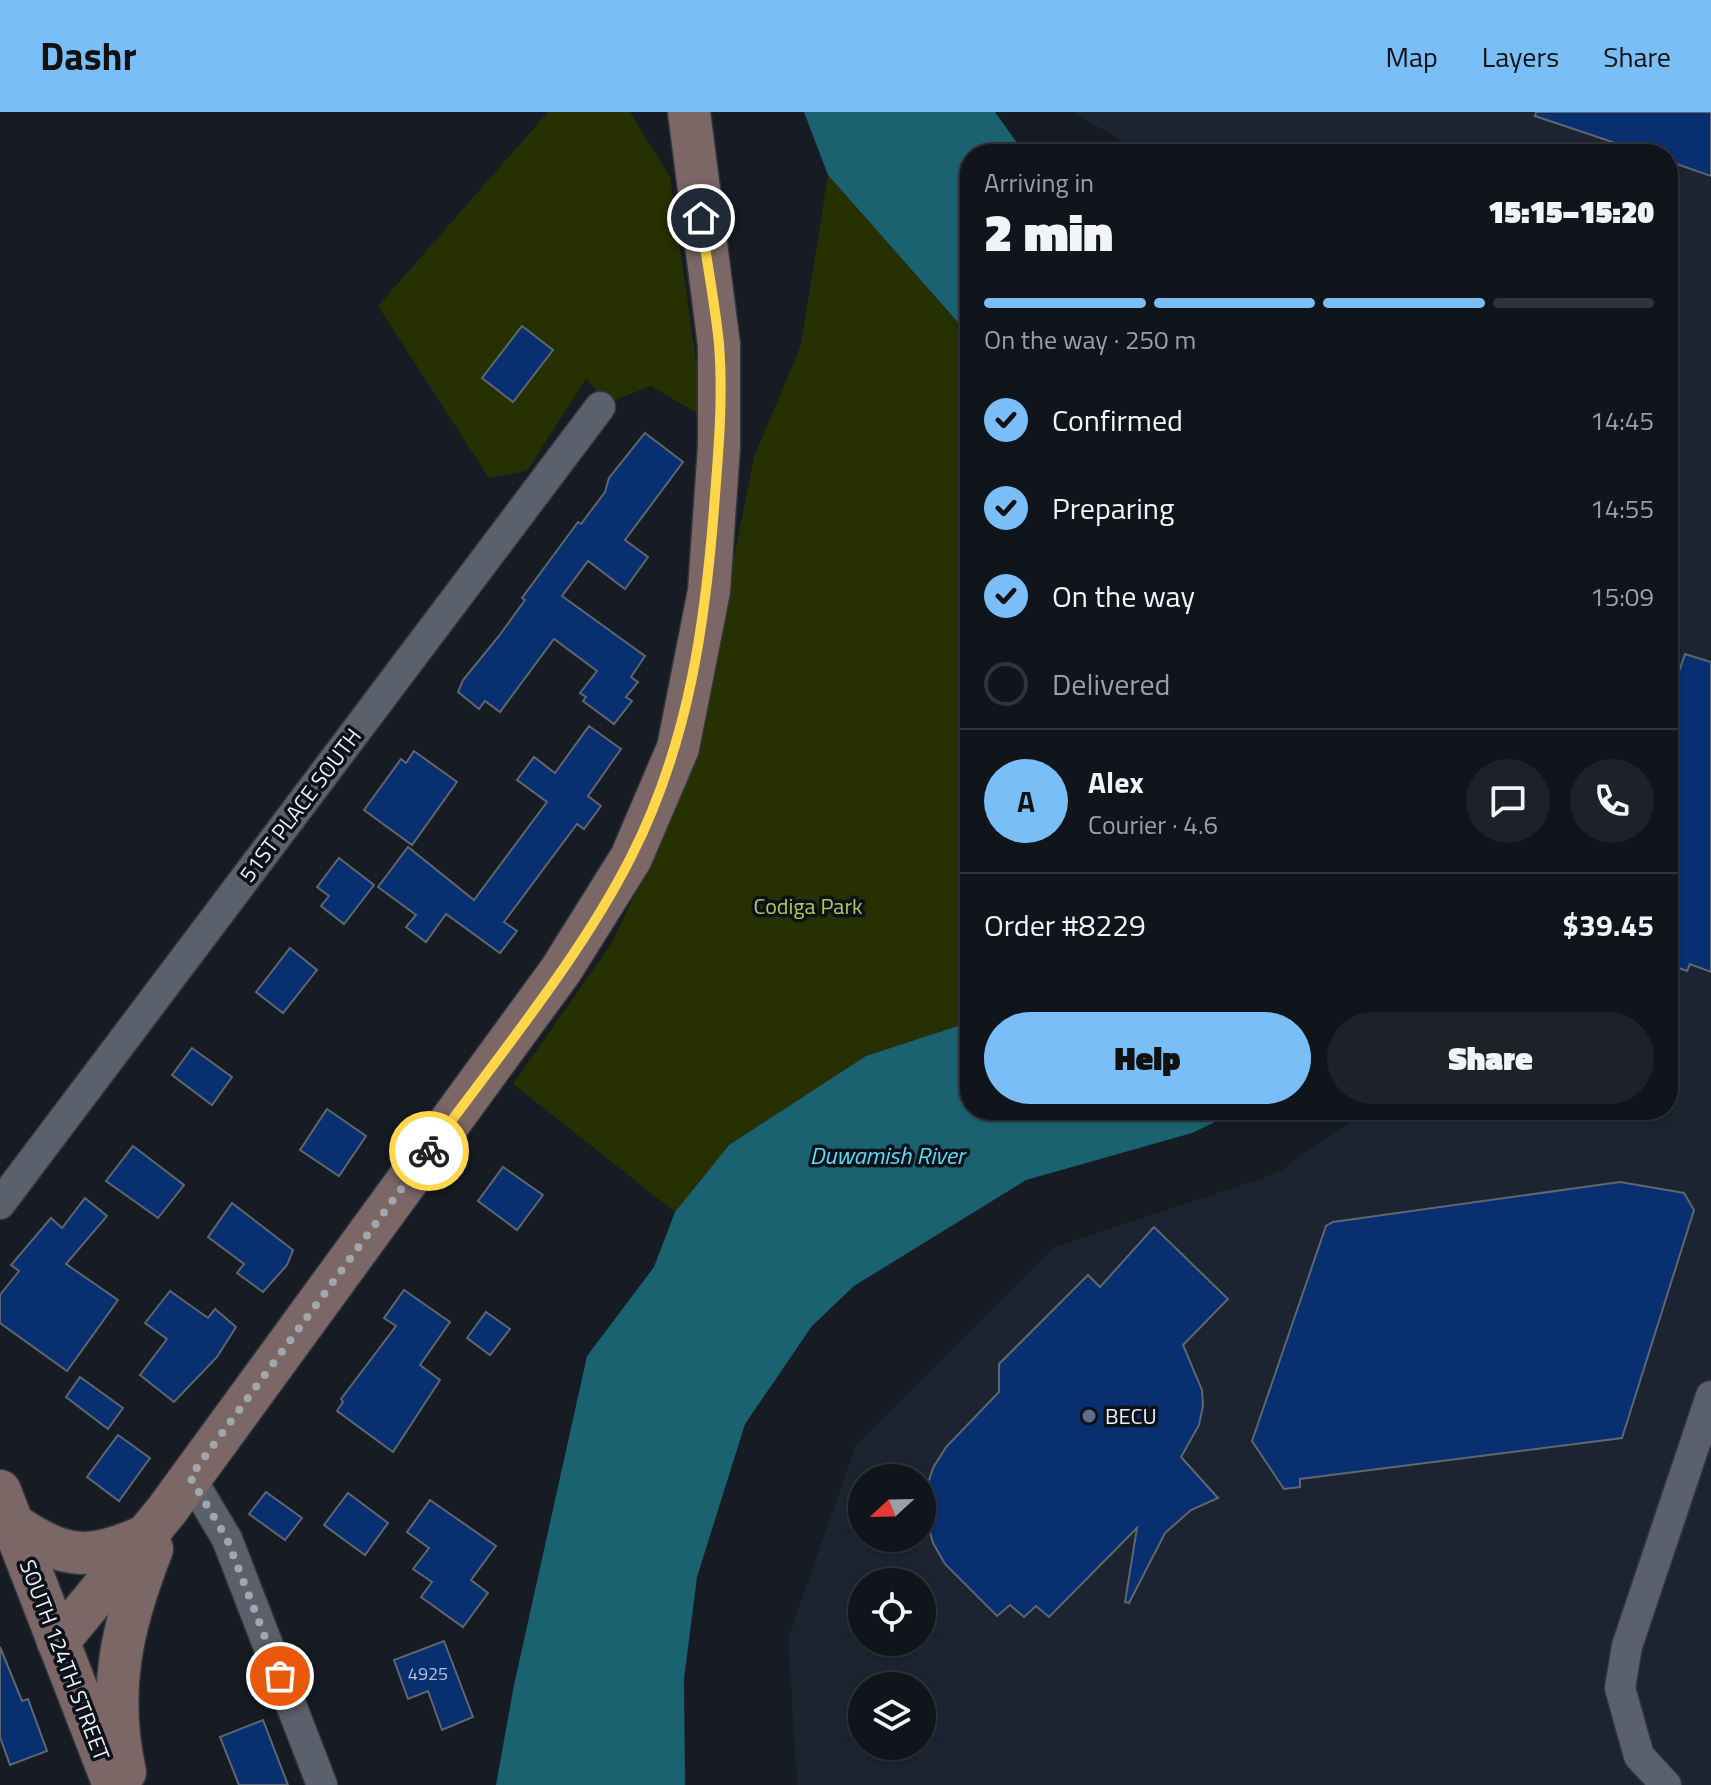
<!DOCTYPE html>
<html lang="en">
<head>
<meta charset="utf-8">
<style>
  body { margin:0; font-family:"Titillium Web",sans-serif; background:#1e2128; color:#f1f3f6; height:100vh; display:flex; flex-direction:column; font-size:30px; white-space:nowrap }
  * { box-sizing:border-box; margin:0 }
  p { font-size:26px; color:#9c9ea3 }
  .icon { flex:none; width:44px; height:44px; fill:none; stroke:currentColor; stroke-width:2; stroke-linecap:round; stroke-linejoin:round }
  .map { position:relative; flex:1; overflow:hidden }
  .details { position:absolute; left:960px; top:32px; width:718px; height:976px; display:flex; flex-direction:column; background:#10141b; border-radius:32px; box-shadow:0 2px 6px #0004,0 0 0 2px #30333a }
  .details>* { flex:none }
  .needle { width:52px; rotate:248deg }
  .tools { position:absolute; left:848px; top:1352px; display:grid; gap:16px }
  .tools a { display:grid; place-items:center; width:88px; height:88px; border-radius:50%; background:#10141b; box-shadow:0 2px 6px #0004,0 0 0 2px #30333a; font-size:40px }
  .pin { position:absolute; display:grid; place-items:center; width:68px; height:68px; color:#fff; margin:-34px; border:4px solid #fff; border-radius:50%; box-shadow:0 2px 8px #0007 }
  .courier { position:absolute; display:grid; place-items:center; width:80px; height:80px; margin:-40px; border:6px solid #ffd54a; border-radius:50%; background:#fff; color:#222; box-shadow:0 2px 10px #0007 }
  .overview em { font-style:normal; font-weight:800 }
  .overview div { display:flex; flex-direction:column-reverse }
  .overview { display:flex; align-items:center; justify-content:space-between; height:136px; padding:0 24px }
  h1 { font-size:52px; font-weight:800; line-height:60px }
  .bar { display:grid; grid-template-columns:repeat(4,1fr); gap:12px 8px; align-content:center; height:96px; padding:0 24px }
  .bar i { height:10px; border-radius:6px; background:#30333a }
  .bar .selected { background:#7abef8 }
  .bar p { grid-column:span 4 }
  .line { display:flex; align-items:center; gap:20px; padding:0 24px; border-top:2px solid #30333a }
  .line div { flex:1 }
  .round { display:grid; place-items:center; flex:none; width:84px; height:84px; border-radius:42px; background:#1e2128 }
  ol { padding:0 24px; list-style:none }
  li { display:flex; align-items:center; gap:24px; height:88px }
  li p { margin-inline-start:auto }
  li .icon { padding:8px; border-radius:50%; background:#7abef8; color:#111; stroke-width:4 }
  li:last-child { color:#9c9ea3 }
  li i { width:44px; height:44px; border:4px solid #30333a; border-radius:50% }
  .cta { display:flex; gap:16px; margin-top:auto; padding:16px 24px }
  .cta a { flex:1; height:92px; border-radius:48px; background:#7abef8; color:#111; font-size:32px; font-weight:800; line-height:92px; text-align:center }
  .cta a+a { background:#1e2128; color:#f1f3f6 }
  header { display:flex; align-items:center; gap:48px; box-sizing:border-box; height:112px; padding:0 40px; background:#7abef8; color:#111 }
  header strong { font-size:38px }
  nav { display:flex; gap:44px; margin-inline-start:auto; font-size:28px }
  .map>svg:first-child { display:block }
  .built { fill:#1c2431; fill-rule:evenodd }
  .green { fill:#273000 }
  .water { fill:#1b6271 }
  .building { fill:#082f6f; stroke:#5f6670; stroke-width:2 }
  .lines { fill:none; stroke-linecap:round; stroke-linejoin:round }
  .street-casing { stroke:#32353c; stroke-width:33 }
  .secondary-casing { stroke:#32353c; stroke-width:45 }
  .street { stroke:#5b616c; stroke-width:30 }
  .secondary { stroke:#7b6866; stroke-width:42 }
  .done { stroke:#a2a6ae; stroke-width:8; stroke-dasharray:0 14.4 }
  .route { stroke:#ffd54a; stroke-width:10 }
  .service-dot { fill:#5c6f8a; stroke:#0d121a; stroke-width:3 }
  .labels { text-anchor:middle; dominant-baseline:central; stroke-width:7; stroke-linejoin:round; paint-order:stroke }
  .number-label { font-size:18px; fill:#b4c0d6 }
  .street-label { font-size:22px; fill:#edf1f8; stroke:#0d121a }
  .park-label { font-size:22px; fill:#b1cc54; stroke:#0d121a }
  .poi-label { font-size:22px; fill:#edf1f8; stroke:#0d121a; text-anchor:start }
  .water-label { font-size:24px; font-style:italic; fill:#5bddf9; stroke:#0d121a }
</style>
</head>
<body>
<header>
<strong>Dashr</strong>
<nav><a>Map</a><a>Layers</a><a>Share</a></nav>
</header>
<div class="map">
<svg width="1711" height="1673" viewBox="0 0 1711 1673">
  <rect width="100%" height="100%" fill="#161b24"/>
  <path class="built" d="M1073,0h638v1673h-914l-9,-147 68,-193 199,-198 222,-74 90,-63h301v-956h-524zM862,1366h60v60h-60zM862,1470h60v60h-60zM862,1574h60v60h-60z"/>
  <g class="green">
    <path d="M548,0h82l40,65 27,191v45l-46,-27 -44,17 -21,-24 -59,92 -38,7 -111,-172z"/>
    <path d="M828,63l142,161v686l-104,34 -137,89 -54,67 -162,-128 98,-140 68,-142 37,-153 38,-192 47,-112z"/>
  </g>
  <g class="water">
    <path d="M804,0h191l30,42h-55v182l-142,-161z"/>
    <path d="M970,910v88h270l-48,23 -166,47 -172,106 -42,40 -67,98 -48,153 -13,102 1,106h-189l18,-100 73,-329 67,-89 21,-55 54,-67 137,-89z"/>
  </g>
  <g class="building">
    <path d="M1536,0h175v64l-43,-15v-7h-20l-113,-38z"/>
    <path d="M522,214l31,24 -40,52 -31,-24z"/>
    <path d="M645,321l38,29 -58,78 23,17 -23,32 -37,-28 -26,35 83,60 -14,21 7,5 -12,15 6,4 -18,23 -31,-23 3,-4 -6,-4 17,-22 -43,-32 -54,73 -15,-11 -6,8 -21,-17 5,-12 36,-44 26,-36 -3,-2 56,-76 3,2 24,-32 4,-14z"/>
    <path d="M1685,542l26,8v310l-21,-8 -3,7 -19,-7v-135l6,-19v-124z"/>
    <path d="M589,614l32,23 -33,47 13,10 -17,23 -7,-5 -73,98 13,9 -17,22 -54,-39 -20,28 -20,-15 10,-12 -38,-28 30,-40 66,53 73,-98 -30,-22 17,-23 21,16z"/>
    <path d="M414,639l43,31 -45,63 -48,-35 37,-51 5,4z"/>
    <path d="M339,746l35,27 -30,39 -23,-18 8,-10 -12,-9z"/>
    <path d="M290,836l27,22 -34,43 -27,-21z"/>
    <path d="M192,936l40,29 -20,28 -40,-30z"/>
    <path d="M327,997l39,27 -27,40 -39,-26z"/>
    <path d="M133,1034l51,39 -26,33 -52,-37z"/>
    <path d="M503,1055l40,28 -26,35 -39,-29z"/>
    <path d="M1620,1070l64,11 10,17 -72,228 -322,41v8l-16,2 -32,-48 74,-215 7,-4z"/>
    <path d="M85,1086l22,18 -41,48 52,36 -51,71 -67,-48v-28l19,-24 -8,-6 40,-47 11,10z"/>
    <path d="M232,1091l61,47 -6,15 -24,27 -26,-19 7,-9 -36,-27z"/>
    <path d="M1154,1115l74,72 -45,46 19,45 1,16 -4,19 -18,32 37,41 -27,12 -26,23 -36,70 -4,-1 12,-74 -88,89 -13,-11 -12,11 -14,-12 -13,11 -52,-52 -12,-21 -7,-26v-27l7,-22 13,-21 53,-55v-28l89,-89 12,12z"/>
    <path d="M404,1178l46,32 -30,43 20,15 -47,72 -56,-41 6,-9 -2,-3 55,-73 -12,-8z"/>
    <path d="M170,1179l38,27 7,-9 21,18 -19,30 -43,45 -34,-27 27,-36 -22,-16z"/>
    <path d="M486,1200l24,17 -20,26 -23,-17z"/>
    <path d="M80,1265l43,31 -15,21 -42,-32z"/>
    <path d="M118,1323l32,23 -31,43 -32,-24z"/>
    <path d="M266,1380l36,26 -17,22 -36,-26z"/>
    <path d="M348,1381l40,30 -23,32 -41,-30z"/>
    <path d="M430,1388l66,46 -25,34 17,13 -25,34 -42,-30 11,-15 -19,-13 16,-21 -22,-16z"/>
    <path d="M444,1529l29,76 -31,13 -14,-39 -20,8 -14,-39z"/>
    <path d="M0,1535l22,54 6,-2 19,52 -37,14 -10,-28z"/>
    <path d="M263,1608l25,65h-49l-19,-48z"/>
  </g>
  <g class="lines">
    <defs>
      <g id="street">
        <path d="M0,1092l600,-797"/>
        <path d="M190,1365l37,62 95,246"/>
        <path d="M1666,1673l-27,-29 -19,-68 7,-42 84,-250"/>
      </g>
      <g id="secondary">
        <path d="M0,1379l114,294"/>
        <path d="M13,1412c51,36 78,37 134,11"/>
        <path d="M58,1530l109,-132 394,-540 70,-112 47,-110 31,-157 10,-145v-101l-30,-233"/>
        <path d="M125,1660c-18,-82 -3,-147 27,-223"/>
      </g>
    </defs>
    <use href="#street" class="street-casing"/>
    <use href="#secondary" class="secondary-casing"/>
    <use href="#street" class="street"/>
    <use href="#secondary" class="secondary"/>
  </g>
  <g class="lines">
    <path class="done" d="M280,1564l-53,-137 -37,-62 239,-326"/>
    <path class="route" d="M429,1039c67,-92 151,-193 202,-294 58,-114 75,-236 84,-362 4,-49 8,-101 4,-151 -4,-42 -13,-84 -18,-126"/>
  </g>
  <circle class="service-dot" cx="1089" cy="1304" r="8"/>
  <g class="labels">
    <g class="number-label">
      <text x="428" y="1561">4925</text>
    </g>
    <g class="street-label">
      <text transform="translate(300 693) rotate(-53)">51ST PLACE SOUTH</text>
      <text transform="translate(65 1548) rotate(69)">SOUTH 124TH STREET</text>
    </g>
    <g class="park-label">
      <text x="808" y="794">Codiga Park</text>
    </g>
    <g class="poi-label">
      <text x="1105" y="1304">BECU</text>
    </g>
    <g class="water-label">
      <text x="887" y="1043">Duwamish River</text>
    </g>
  </g>
</svg>
<div class="tools">
<a><svg class="needle" viewBox="-14 -14 28 28"><path d="M0-13l5 13h-10z" fill="#e53935"/><path d="M0 13l5-13h-10z" fill="#9c9ea3"/></svg></a>
<a><svg class="icon" aria-label="locate" viewBox="0 0 24 24"><circle cx="12" cy="12" r="6"/><path d="M12 2v4M12 18v4M2 12h4M18 12h4"/></svg></a>
<a><svg class="icon" aria-label="layers" viewBox="0 0 24 24"><path d="M12 4l9 5-9 5-9-5zM3 14l9 5 9-5"/></svg></a>
</div>
<div class="pin" style="left:280px;top:1564px;background:#ea580c"><svg class="icon" aria-label="bag" viewBox="0 0 24 24"><path d="M5 8h14l-1 12H6zM9 8a3 3 0 0 1 6 0"/></svg></div>
<div class="pin" style="left:701px;top:106px;background:#1f2937"><svg class="icon" aria-label="home" viewBox="0 0 24 24"><path d="M3 11l9-7 9 7M6 9v11h12V9"/></svg></div>
<div class="courier" style="left:429px;top:1039px"><svg class="icon" aria-label="bike" viewBox="0 0 24 24"><circle cx="6" cy="16" r="4"/><circle cx="18" cy="16" r="4"/><path d="M6 16l4-8h5l3 8M10 8l3 8H6M13 5h3"/></svg></div>
<section class="details">
<div class="overview"><div><h1>2 min</h1><p>Arriving in</p></div><em>15:15–15:20</em></div>
<div class="bar"><i class="selected"></i><i class="selected"></i><i class="selected"></i><i></i><p>On the way · 250 m</p></div>
<ol>
<li><svg class="icon" aria-label="check" viewBox="0 0 24 24"><path d="M5 12l5 5 9-10"/></svg>Confirmed<p>14:45</p></li>
<li><svg class="icon" aria-label="check" viewBox="0 0 24 24"><path d="M5 12l5 5 9-10"/></svg>Preparing<p>14:55</p></li>
<li><svg class="icon" aria-label="check" viewBox="0 0 24 24"><path d="M5 12l5 5 9-10"/></svg>On the way<p>15:09</p></li>
<li><i></i>Delivered</li>
</ol>
<div class="line" style="height:144px"><b class="round" style="background:#7abef8;color:#111">A</b><div><b>Alex</b><p>Courier · 4.6</p></div><a class="round"><svg class="icon" aria-label="chat" viewBox="0 0 24 24"><path d="M4 5h16v11H9l-5 4z"/></svg></a><a class="round"><svg class="icon" aria-label="phone" viewBox="0 0 24 24"><path d="M5 4h4l2 5-3 2q2 4 5 5l2-3 5 2v4C11 20 4 13 5 4z"/></svg></a></div>
<div class="line" style="height:104px"><div>Order #8229</div><b>$39.45</b></div>
<div class="cta"><a>Help</a><a>Share</a></div>
</section>
</div>
</body>
</html>
